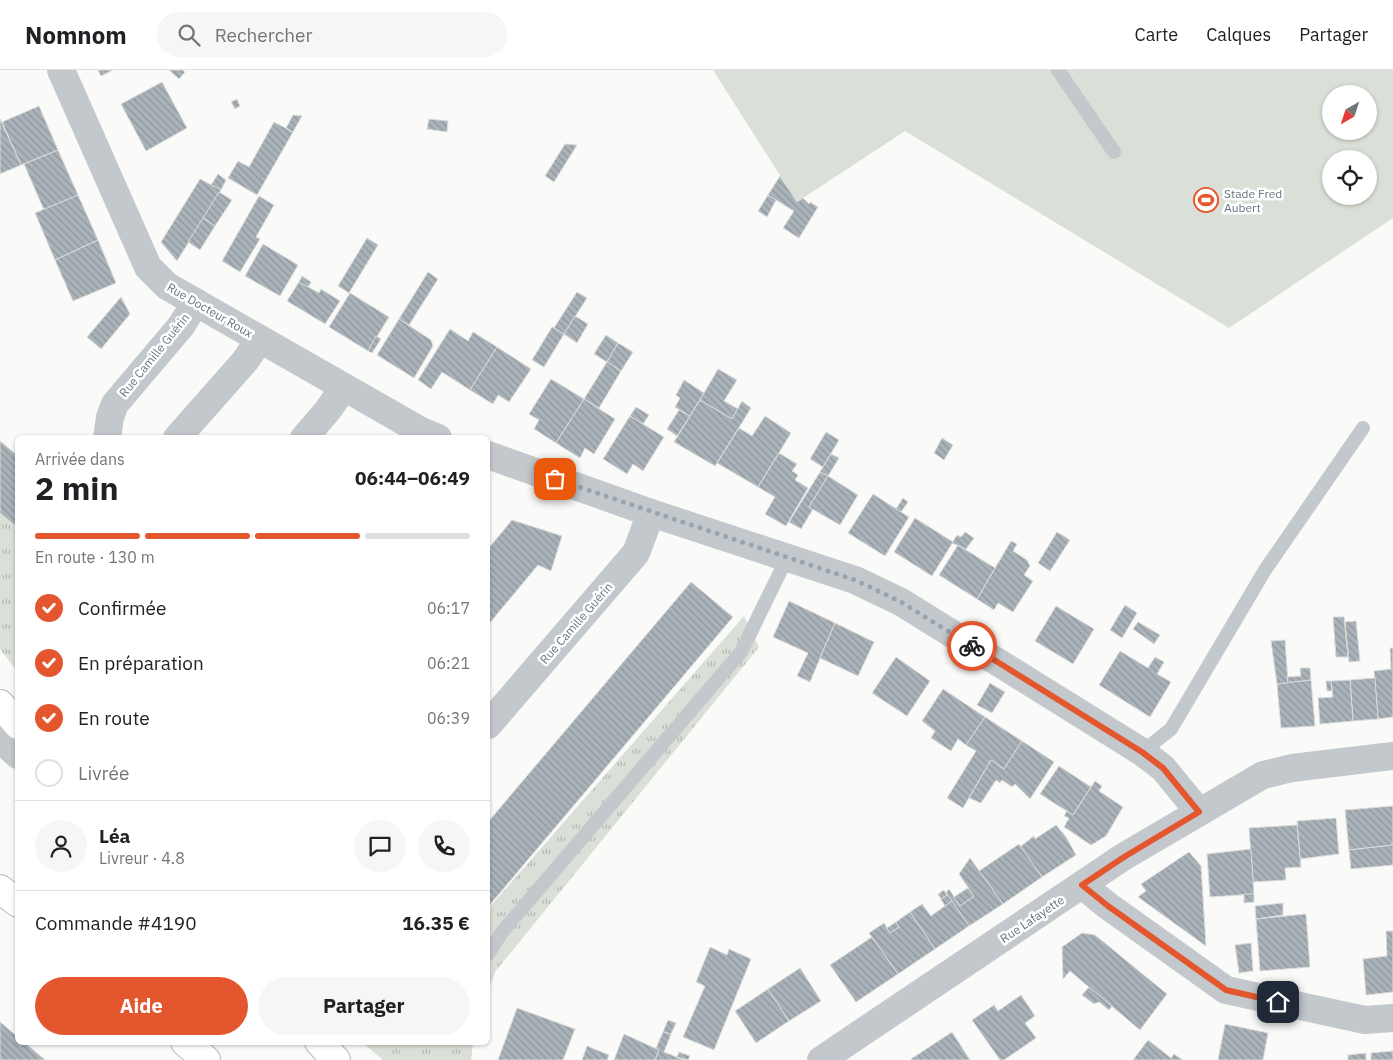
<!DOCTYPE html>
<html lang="fr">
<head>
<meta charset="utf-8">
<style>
  body { margin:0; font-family:"IBM Plex Sans",sans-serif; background:#f6f6f6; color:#202124; height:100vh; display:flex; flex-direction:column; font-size:19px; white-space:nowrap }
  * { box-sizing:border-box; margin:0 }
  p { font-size:16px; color:#757577 }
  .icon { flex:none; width:28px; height:28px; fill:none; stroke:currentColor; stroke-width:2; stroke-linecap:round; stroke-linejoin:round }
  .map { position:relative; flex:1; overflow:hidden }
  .drawer { position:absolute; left:15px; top:365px; width:475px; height:610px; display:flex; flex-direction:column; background:#fff; border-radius:8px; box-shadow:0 1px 4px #0004 }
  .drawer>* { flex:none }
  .needle { width:32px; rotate:219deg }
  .controls { position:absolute; left:1322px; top:15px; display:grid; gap:10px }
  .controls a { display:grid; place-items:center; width:55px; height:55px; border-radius:50%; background:#fff; box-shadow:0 1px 4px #0004; font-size:25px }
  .pin { position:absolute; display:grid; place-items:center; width:42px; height:42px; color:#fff; margin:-21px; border-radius:10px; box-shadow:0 2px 8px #0006 }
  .courier { position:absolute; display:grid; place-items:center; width:50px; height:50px; margin:-25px; border:4px solid #e4572e; border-radius:50%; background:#fff; color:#222; box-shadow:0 1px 6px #0007 }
  .head em { font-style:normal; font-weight:700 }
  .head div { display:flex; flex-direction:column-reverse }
  .head { display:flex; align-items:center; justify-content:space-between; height:85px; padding:0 20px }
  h1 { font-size:32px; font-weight:700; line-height:38px }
  .bar { display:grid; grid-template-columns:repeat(4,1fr); gap:8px 5px; align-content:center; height:60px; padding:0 20px }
  .bar i { height:6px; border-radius:4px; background:#e0e0e0 }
  .bar .selected { background:#e4572e }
  .bar p { grid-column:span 4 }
  .line { display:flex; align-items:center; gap:12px; padding:0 20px; border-top:1px solid #e0e0e0 }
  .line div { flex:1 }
  .round { display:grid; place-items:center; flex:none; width:52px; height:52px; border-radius:26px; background:#f6f6f6 }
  ol { padding:0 20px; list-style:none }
  li { display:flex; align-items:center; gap:15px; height:55px }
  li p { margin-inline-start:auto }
  li .icon { padding:5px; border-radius:50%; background:#e4572e; color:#fff; stroke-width:4 }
  li:last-child { color:#757577 }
  li i { width:28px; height:28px; border:2px solid #e0e0e0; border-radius:50% }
  .cta { display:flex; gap:10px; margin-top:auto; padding:10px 20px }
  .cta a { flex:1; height:58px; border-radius:30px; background:#e4572e; color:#fff; font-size:20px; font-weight:700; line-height:58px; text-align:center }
  .cta a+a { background:#f6f6f6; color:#202124 }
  header { display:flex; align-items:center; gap:30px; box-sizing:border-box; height:70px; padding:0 25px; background:#fff; border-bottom:1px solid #e0e0e0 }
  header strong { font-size:24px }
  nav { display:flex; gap:28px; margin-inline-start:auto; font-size:18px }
  .search { width:350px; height:45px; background:#f6f6f6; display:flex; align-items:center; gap:12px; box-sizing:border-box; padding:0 18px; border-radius:28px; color:#757577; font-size:19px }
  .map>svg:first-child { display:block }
  .grass { fill:url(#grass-tufts) }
  .pitch { fill:#dadfd7; fill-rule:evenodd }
  .building { fill:url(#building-back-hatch); stroke:#dcdcda }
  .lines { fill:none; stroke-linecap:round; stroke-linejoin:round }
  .primary-casing { stroke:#b5babe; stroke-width:30 }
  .service { stroke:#c3c8cc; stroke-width:14 }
  .minor { stroke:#c3c8cc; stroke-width:28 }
  .tertiary { stroke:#c3c8cc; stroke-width:28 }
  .primary { stroke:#fff; stroke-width:28 }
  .done { stroke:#99a4ac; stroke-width:5; stroke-dasharray:0 9 }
  .route { stroke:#e4572e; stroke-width:6 }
  .labels { text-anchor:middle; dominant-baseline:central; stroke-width:5; stroke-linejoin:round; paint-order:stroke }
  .poi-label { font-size:12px; fill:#657683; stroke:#fff; text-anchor:start }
  .street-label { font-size:12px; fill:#657683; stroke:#fff }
</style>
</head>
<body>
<header>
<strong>Nomnom</strong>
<div class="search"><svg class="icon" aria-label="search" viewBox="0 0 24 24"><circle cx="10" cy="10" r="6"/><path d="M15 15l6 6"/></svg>Rechercher</div>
<nav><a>Carte</a><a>Calques</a><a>Partager</a></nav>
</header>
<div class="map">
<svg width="1393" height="990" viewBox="0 0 1393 990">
  <defs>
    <pattern id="grass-tufts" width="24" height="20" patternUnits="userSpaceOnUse" patternTransform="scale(1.25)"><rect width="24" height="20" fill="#dadfd7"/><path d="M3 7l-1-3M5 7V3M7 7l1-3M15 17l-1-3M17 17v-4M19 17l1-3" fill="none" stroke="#b4b9b4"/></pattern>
    <pattern id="building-back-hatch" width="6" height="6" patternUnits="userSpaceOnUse" patternTransform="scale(1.25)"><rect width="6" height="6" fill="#aab3b9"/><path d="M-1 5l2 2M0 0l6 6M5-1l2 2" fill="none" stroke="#8e969c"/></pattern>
  </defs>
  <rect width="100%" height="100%" fill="#fafaf8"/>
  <g class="grass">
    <path d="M0,443l17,15v143l-17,-22z"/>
    <path d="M744,546l15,31 -264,325 -7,21v-84z"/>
    <path d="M363,973h110l-2,17h-88z"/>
  </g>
  <path class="pitch" d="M713,0h680v148l-164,110 -324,-197 -108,71zM1331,24h38v37h-38zM1331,89h38v37h-38z"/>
  <g class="building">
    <path d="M98,0h15l-12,6z"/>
    <path d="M169,0h14l2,2 -6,7z"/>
    <path d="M162,12l25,46 -41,23 -25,-47z"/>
    <path d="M237,29l3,7 -5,3 -4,-7z"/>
    <path d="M39,36l19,44 -37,15 -19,-43z"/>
    <path d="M293,45l9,1 -9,16 -7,-4z"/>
    <path d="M0,49l21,46 -21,9z"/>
    <path d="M429,49l19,2 -1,11 -20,-3z"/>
    <path d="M274,52l19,10 -36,63 -29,-17 10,-17 11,6z"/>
    <path d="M565,74l12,1 -23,37 -9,-6z"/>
    <path d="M58,80l20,45 -34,15 -20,-46z"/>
    <path d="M218,104l8,6 -5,10 -10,-5z"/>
    <path d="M780,106l17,26 6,-4 6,6 1,-2 8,5 -19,31 -16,-10 11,-17 -26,-16z"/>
    <path d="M200,109l21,11 -44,71 -16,-19z"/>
    <path d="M219,122l13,8 -17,26 -12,-8z"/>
    <path d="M78,125l20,45 -43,20 -20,-47z"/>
    <path d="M768,125l8,5 -9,17 -9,-6z"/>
    <path d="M259,126l15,9 -18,32 4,2 -20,33 -18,-11z"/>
    <path d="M203,148l12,8 -15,24 -12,-8z"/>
    <path d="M367,168l11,7 -29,48 -11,-7z"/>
    <path d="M98,170l18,43 -43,18 -18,-41z"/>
    <path d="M263,174l35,21 -18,31 -35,-20z"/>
    <path d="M428,202l10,7 -29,46 -10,-6z"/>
    <path d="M302,206l9,6 -3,5 -9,-5z"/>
    <path d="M299,212l20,11 2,-4 19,12 -15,23 -38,-23z"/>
    <path d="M577,222l10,6 -23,36 -10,-6z"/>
    <path d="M350,223l39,24 -21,34 -39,-24z"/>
    <path d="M121,227l9,17 -29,35 -14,-12z"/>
    <path d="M575,246l13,8 -11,19 -13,-9z"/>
    <path d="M399,249l32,21 2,6 -19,32 -37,-23z"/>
    <path d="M552,257l12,7 -20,33 -12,-7z"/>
    <path d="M450,259l18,12 5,-9 24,15 -27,43 -28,-18 -11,17 -13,-9z"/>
    <path d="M606,265l12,8 -11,19 -13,-8z"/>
    <path d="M376,266l5,3 -9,14 -4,-2z"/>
    <path d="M618,273l15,9 -12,19 -14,-9z"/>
    <path d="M497,277l34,22 -22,33 -11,-7 -5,9 -23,-14z"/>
    <path d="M607,292l14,9 -22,37 -15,-9z"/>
    <path d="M718,299l19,11 -13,21 14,8 -6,10 -32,-19z"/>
    <path d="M551,309l33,20 -28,44 -22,-14 5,-9 -10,-6z"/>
    <path d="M684,310l20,13 -14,23 -15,-9 5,-9 -4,-3z"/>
    <path d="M584,329l31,20 -21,35 -9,-6 -5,10 -24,-15z"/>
    <path d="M700,330l32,19 10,-18 9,7 -36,58 -41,-24z"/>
    <path d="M636,337l13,8 -6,9 -13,-8z"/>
    <path d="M679,340l11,6 -13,20 -10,-7z"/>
    <path d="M630,346l34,21 -21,34 -10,-7 -6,10 -24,-15z"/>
    <path d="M765,346l26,17 -33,54 -41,-24 22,-35 13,8z"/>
    <path d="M826,362l13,8 -16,27 -13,-8z"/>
    <path d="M942,368l11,7 -9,15 -10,-7z"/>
    <path d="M0,371l18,15v72l-18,-15z"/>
    <path d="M779,383l18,11 -5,7 6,4 -3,5 13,8 -22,38 -21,-12 10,-17 -17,-10z"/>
    <path d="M831,384l8,4 -11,18 -8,-4z"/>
    <path d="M820,402l8,4 -19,31 4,2 -12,20 -12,-7z"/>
    <path d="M828,406l30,19 -18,30 -31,-18z"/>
    <path d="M873,424l36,23 -24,39 -37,-23z"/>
    <path d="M903,428l5,4 -7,10 -5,-3z"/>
    <path d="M915,448l38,24 -21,34 -38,-24z"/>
    <path d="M512,450l50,16 -11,35 -13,-6 -50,60v-76z"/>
    <path d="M965,462l9,6 -8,11 -14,-6 5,-8 4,2z"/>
    <path d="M1057,462l13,8 -20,31 -12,-8z"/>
    <path d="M1011,471l6,3 -4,7 14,9 3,6 -6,9 9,6 -20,31 -15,-9 -4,7 -17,-11z"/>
    <path d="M958,475l37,23 -18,31 -38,-24z"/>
    <path d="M691,512l42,35 -245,290v-85z"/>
    <path d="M789,531l46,22 -25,59 -13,-6 11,-23 -35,-16z"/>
    <path d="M1125,535l12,8 -15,25 -12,-8z"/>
    <path d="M1056,536l38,23 -21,35 -38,-23z"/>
    <path d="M1333,547h11l4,40h-12z"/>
    <path d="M1356,551l4,40 -11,1 -4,-40z"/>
    <path d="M1138,552l22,13 -6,9 -21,-15z"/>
    <path d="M835,553l39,19 -16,34 -38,-18z"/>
    <path d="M1285,570l3,43 -11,1 -6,-43z"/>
    <path d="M1390,578h3v69l-15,2 -4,-48 17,-2z"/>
    <path d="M1120,581l28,17 7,-11 9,5 -7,12 14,8 -21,35 -51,-32z"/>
    <path d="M896,587l34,24 -23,35 -35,-23z"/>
    <path d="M1300,598h10l1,12 -23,3 -1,-6 14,-1z"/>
    <path d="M1375,608l3,41 -25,2 -3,-41z"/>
    <path d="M1311,610l4,46 -34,2 -4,-44z"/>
    <path d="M1350,610l3,41 -33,3 -2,-26 15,-1 -2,-16z"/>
    <path d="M1326,611h5l1,10h-5z"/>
    <path d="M990,613l15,9 -13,21 -15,-8z"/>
    <path d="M943,619l42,28 -19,28 -8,-6 -7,12 -20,-13 4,-7 -13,-10z"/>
    <path d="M985,647l37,24 -18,28 -13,-9 -28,48 -16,-10 29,-47 -10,-6z"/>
    <path d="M1022,671l32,21 -24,37 -15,-15 -3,3 -10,-7 -2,3 -4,-3 -15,23 -12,-5 22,-38 13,9z"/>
    <path d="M1059,696l32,21 -18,28 -33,-21z"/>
    <path d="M1095,711l7,5 -3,5 24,16 -17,29 -15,9 -27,-18 5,-9 -5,-2 3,-5 6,4z"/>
    <path d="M1393,736v39l-44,5 -4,-40z"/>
    <path d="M1336,748l3,36 -39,5 -3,-38z"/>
    <path d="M1056,755l10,12 10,18 -34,22 -22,-30 14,-11 1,3z"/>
    <path d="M1297,755l4,42 -16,1 1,12 -33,2 -4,-54z"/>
    <path d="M1019,774l23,33 -39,27 -24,-33z"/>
    <path d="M1393,775v20l-42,4 -2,-19z"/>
    <path d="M1251,779l3,45 -44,3 -3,-43z"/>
    <path d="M1189,782l12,14 5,80 -68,-49 8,-6 -5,-7z"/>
    <path d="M970,788l33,46 -34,22 -23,-33 3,-4 11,17 14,-10 -15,-22z"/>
    <path d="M968,818l6,8 -14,10 -6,-9z"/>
    <path d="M944,820l3,5 -6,4 -3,-5z"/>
    <path d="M1244,824h10v8l-10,1z"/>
    <path d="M947,825l5,6 -7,5 -4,-7z"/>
    <path d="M952,831l17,25 -34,23 -25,-37 12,-8 9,12z"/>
    <path d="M1283,833v12l-27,4 -1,-13z"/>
    <path d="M910,842l25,37 -37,25 -29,-41 15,-10 6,10 9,-6 -3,-5z"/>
    <path d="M1306,844l4,53 -50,4 -4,-52z"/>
    <path d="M896,852l3,5 -9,6 -3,-5z"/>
    <path d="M1386,861h7v61l-27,3 -3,-36 24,-3z"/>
    <path d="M1082,863l13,2 72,59 -27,36 -70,-59 -7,8 -1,-32z"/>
    <path d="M872,867l26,37 -42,28 -26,-37z"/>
    <path d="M1251,873l2,28 -14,2 -4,-28z"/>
    <path d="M710,877l17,8 2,-6 22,10 -37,91 -31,-13 22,-51 -9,-4z"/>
    <path d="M800,898l21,33 -32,20 -21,-32z"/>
    <path d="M1089,917l23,19 -3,4 -10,-8 -5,2 -12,-9z"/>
    <path d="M768,919l21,32 -33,22 -21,-32z"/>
    <path d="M1021,925l14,21 -10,7 11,15 -32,22h-4l-28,-40 22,-15 4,6z"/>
    <path d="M517,938l58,21 -12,31h-65z"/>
    <path d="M668,950l8,3 -5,11 -8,-2z"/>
    <path d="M0,952l18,15v5h6l21,18h-45z"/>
    <path d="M1225,954l43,9 -5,27h-45z"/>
    <path d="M663,962l8,2 -7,18 20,8h-29l4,-10 -3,-2z"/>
    <path d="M952,962l18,28h-58l-1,-1z"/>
    <path d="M624,964l35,16 -4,10h-41z"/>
    <path d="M1148,970l23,18 3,-4 9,6h-50z"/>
    <path d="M587,976l22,9 -2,5h-25z"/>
    <path d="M1393,981v9h-22v-7z"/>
    <path d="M679,982l11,4 -2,4 -11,-3z"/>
    <path d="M1366,983v7h-18v-5z"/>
  </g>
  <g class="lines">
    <defs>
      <g id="primary">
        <path d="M0,634l18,21"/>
        <path d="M0,819l18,14"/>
        <path d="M185,972l21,18"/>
        <path d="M319,972l17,18"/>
      </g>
    </defs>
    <use href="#primary" class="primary-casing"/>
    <g class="service">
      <path d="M1058,0l56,82"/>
      <path d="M1142,682l29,-23 94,-159 98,-142"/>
      <path d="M488,884l14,-22 239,-280 46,-94"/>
    </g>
    <g class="minor">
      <path d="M61,0l87,197 19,19 254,145 17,7"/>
      <path d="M107,368l3,-21 5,-13 66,-78 15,-24"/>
      <path d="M177,368l68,-77 15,-22"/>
      <path d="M304,368l24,-28 16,-23"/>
      <path d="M488,385l163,58 204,67 46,22 241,150 21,16 36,44"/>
      <path d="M488,655l148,-172 15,-40"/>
      <path d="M1082,815l26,21 118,84 139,30 28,-2"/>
      <path d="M821,990l302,-203 140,-82 29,-7 101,-12"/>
    </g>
    <path class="tertiary" d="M0,669l18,16"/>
    <use href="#primary" class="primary"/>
  </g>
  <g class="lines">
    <path class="done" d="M555,409l300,101 46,22 71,44"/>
    <path class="route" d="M972,576l170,106 21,16 36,44 -75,45 -42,28 26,21 118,84 52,12"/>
  </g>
  <defs>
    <symbol id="stadium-ring" viewBox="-11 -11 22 22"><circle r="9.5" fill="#fff" stroke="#e4572e" stroke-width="1.5"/><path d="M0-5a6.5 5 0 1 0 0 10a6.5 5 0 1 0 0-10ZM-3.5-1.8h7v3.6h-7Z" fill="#e4572e"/></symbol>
  </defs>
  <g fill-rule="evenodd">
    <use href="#stadium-ring" x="1192" y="116" width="28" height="28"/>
  </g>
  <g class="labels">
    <g class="poi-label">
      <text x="1224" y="123">Stade Fred<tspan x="1224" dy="14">Aubert</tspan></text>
    </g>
    <g class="street-label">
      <text transform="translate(210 240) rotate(30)">Rue Docteur Roux</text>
      <text transform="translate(154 285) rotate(-51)">Rue Camille Guérin</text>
      <text transform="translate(576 553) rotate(-49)">Rue Camille Guérin</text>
      <text transform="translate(1032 849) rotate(-34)">Rue Lafayette</text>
    </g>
  </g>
</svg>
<div class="controls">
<a><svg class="needle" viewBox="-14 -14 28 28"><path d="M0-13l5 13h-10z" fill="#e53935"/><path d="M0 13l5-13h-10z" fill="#757577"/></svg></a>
<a><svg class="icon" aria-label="locate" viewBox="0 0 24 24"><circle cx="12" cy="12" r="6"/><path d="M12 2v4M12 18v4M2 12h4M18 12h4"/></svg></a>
</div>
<div class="pin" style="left:555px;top:409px;background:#ea580c"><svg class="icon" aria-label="bag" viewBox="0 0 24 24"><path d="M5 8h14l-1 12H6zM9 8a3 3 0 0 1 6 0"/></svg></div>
<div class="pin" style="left:1278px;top:932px;background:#1f2937"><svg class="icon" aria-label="home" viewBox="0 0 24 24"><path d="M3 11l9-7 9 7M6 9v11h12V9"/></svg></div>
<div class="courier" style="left:972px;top:576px"><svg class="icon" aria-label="bike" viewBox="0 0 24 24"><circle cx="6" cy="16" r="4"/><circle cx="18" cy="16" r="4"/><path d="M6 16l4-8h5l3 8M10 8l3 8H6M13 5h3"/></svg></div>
<section class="drawer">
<div class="head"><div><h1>2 min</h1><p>Arrivée dans</p></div><em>06:44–06:49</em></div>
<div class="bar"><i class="selected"></i><i class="selected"></i><i class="selected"></i><i></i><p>En route · 130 m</p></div>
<ol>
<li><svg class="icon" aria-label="check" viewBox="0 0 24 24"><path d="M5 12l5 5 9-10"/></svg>Confirmée<p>06:17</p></li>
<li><svg class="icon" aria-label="check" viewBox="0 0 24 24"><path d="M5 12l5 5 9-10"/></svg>En préparation<p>06:21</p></li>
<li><svg class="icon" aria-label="check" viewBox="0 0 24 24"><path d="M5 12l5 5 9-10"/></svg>En route<p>06:39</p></li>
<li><i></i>Livrée</li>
</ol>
<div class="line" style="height:90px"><a class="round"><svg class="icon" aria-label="person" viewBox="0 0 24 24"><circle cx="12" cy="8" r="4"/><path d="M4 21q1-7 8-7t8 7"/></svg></a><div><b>Léa</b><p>Livreur · 4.8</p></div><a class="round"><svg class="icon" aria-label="chat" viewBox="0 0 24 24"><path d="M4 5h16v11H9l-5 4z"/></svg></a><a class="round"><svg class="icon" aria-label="phone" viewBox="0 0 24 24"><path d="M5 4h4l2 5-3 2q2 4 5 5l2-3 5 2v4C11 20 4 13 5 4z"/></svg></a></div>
<div class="line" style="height:65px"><div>Commande #4190</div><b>16.35 €</b></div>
<div class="cta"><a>Aide</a><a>Partager</a></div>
</section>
</div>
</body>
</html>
